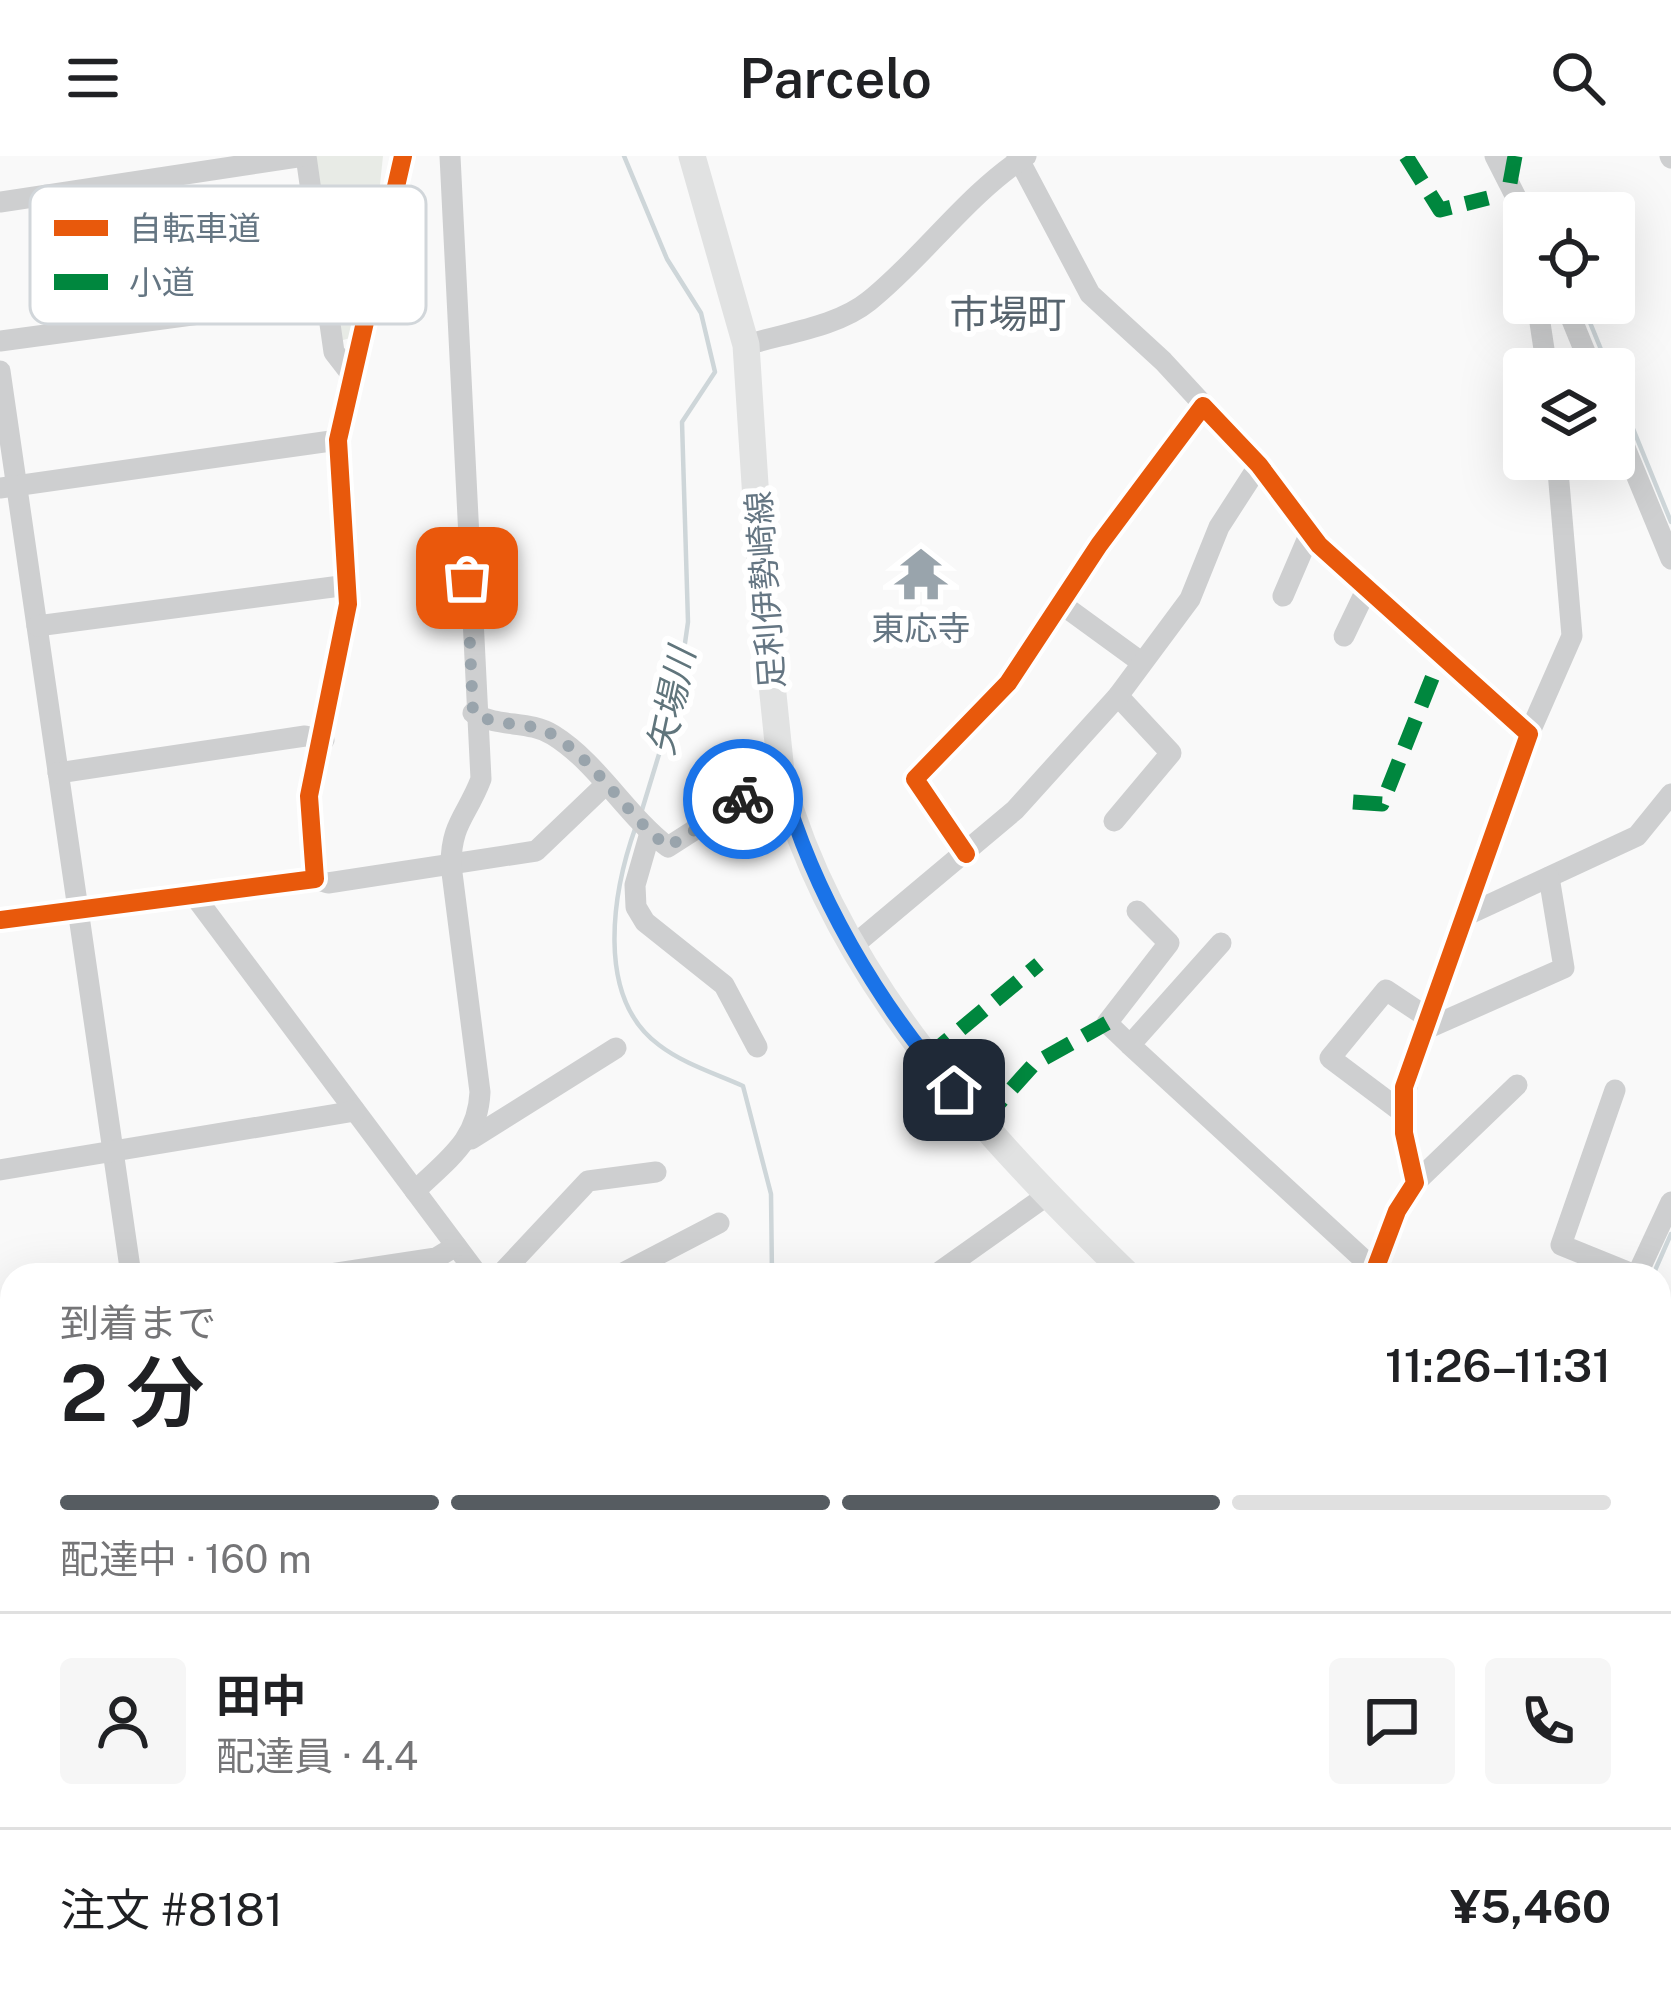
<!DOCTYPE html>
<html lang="ja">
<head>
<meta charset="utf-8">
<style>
  body { margin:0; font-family:"Public Sans","Noto Sans JP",sans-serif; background:#f6f6f6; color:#202124; height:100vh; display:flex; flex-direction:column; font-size:45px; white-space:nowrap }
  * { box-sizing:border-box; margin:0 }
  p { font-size:39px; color:#757577 }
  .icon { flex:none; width:66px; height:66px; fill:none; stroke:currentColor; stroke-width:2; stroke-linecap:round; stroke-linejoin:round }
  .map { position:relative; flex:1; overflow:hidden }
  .side { position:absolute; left:0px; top:1107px; width:1671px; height:747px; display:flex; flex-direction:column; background:#fff; border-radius:36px 36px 0 0; box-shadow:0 12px 48px #0002 }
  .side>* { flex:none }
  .tools { position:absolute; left:1503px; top:36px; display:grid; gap:24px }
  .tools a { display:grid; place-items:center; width:132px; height:132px; border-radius:12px; background:#fff; box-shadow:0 12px 48px #0002; font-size:60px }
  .pin { position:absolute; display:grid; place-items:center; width:102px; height:102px; color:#fff; margin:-51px; border-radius:24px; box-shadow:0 6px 18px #0006 }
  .courier { position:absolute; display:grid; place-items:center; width:120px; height:120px; margin:-60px; border:9px solid #1a73e8; border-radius:50%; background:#fff; color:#222; box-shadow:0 3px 15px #0007 }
  .head em { font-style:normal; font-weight:600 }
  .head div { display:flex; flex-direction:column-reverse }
  .head { display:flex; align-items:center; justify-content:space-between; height:204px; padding:0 60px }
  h1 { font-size:78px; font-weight:600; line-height:90px }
  .bar { display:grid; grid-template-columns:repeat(4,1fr); gap:18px 12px; align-content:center; height:144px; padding:0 60px }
  .bar i { height:15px; border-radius:9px; background:#e0e0e0 }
  .bar .on { background:#565c61 }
  .bar p { grid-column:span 4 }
  .line { display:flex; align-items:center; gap:30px; padding:0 60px; border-top:3px solid #e0e0e0 }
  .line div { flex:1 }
  .round { display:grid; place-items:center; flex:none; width:126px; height:126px; border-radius:12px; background:#f6f6f6 }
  header { display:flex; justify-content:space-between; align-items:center; height:156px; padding:0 60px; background:#fff; font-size:54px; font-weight:600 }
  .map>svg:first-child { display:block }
  .green { fill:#e8ebe6 }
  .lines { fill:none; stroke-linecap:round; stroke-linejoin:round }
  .stream { stroke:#ced6d9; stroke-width:4.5 }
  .minor { stroke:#cecfd0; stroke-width:21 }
  .major { stroke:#e1e2e2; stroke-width:27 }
  .quiet { stroke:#00873e; stroke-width:15; stroke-dasharray:30 15; stroke-linecap:butt }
  .cycleway-casing { stroke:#fff; stroke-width:26 }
  .cycleway { stroke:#e8590c; stroke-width:18 }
  .done { stroke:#99a4ac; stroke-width:12; stroke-dasharray:0 21.6 }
  .route { stroke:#1a73e8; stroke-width:15 }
  .labels { text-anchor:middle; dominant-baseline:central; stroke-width:12; stroke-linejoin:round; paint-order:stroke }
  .street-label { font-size:33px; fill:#657683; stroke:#fff }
  .poi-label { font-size:33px; fill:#657683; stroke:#fff }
  .water-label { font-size:36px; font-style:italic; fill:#60757c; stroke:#fff }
  .quarter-label { font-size:39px; fill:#57646e; stroke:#fff }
  .key { fill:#fff; stroke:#d1d6da; stroke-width:3 }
  .key-label { font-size:33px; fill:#657683 }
</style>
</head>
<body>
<header><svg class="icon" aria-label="menu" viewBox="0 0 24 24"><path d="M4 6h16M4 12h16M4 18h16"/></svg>Parcelo<svg class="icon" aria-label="search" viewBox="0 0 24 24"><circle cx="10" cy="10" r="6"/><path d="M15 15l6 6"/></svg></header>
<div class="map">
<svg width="1671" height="1853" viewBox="0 0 1671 1853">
  <rect width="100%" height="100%" fill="#f9f9f9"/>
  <path class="green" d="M314,0h69l-8,76 -25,106 -10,3z"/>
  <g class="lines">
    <g class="stream">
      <path d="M624,0l43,103 34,54 14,59 -33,50 6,200 -10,70 -36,118"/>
      <path d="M1582,147l27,66"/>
      <path d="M1614,226l57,140"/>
      <path d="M636,670c-23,64 -42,171 23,219 25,19 55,28 84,41l28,108 1,81"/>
      <path d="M1653,1119l18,-41"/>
      <path d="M781,1853l3,-11"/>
    </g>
    <g class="minor">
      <path d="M306,0l28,196 17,22"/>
      <path d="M1017,0l73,138 73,67 96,104 60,80 210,189"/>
      <path d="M1495,0l29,57"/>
      <path d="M1670,0l1,2"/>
      <path d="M0,46l304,-46"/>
      <path d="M1537,147l10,66"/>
      <path d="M1565,147l27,66"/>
      <path d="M0,185l326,-44"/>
      <path d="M746,189c39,-12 91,-18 123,-44 56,-45 96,-105 157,-145"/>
      <path d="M0,215l131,904"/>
      <path d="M1614,265l57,138"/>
      <path d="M0,332l338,-48"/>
      <path d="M1283,440l27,-63"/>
      <path d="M1060,447l81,59"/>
      <path d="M37,470l311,-41"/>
      <path d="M1344,480l24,-50"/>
      <path d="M473,557c26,15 56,7 80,22 45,28 73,80 115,112l95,-61 19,-4"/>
      <path d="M58,617l247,-37 19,4"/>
      <path d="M1114,665l57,-68 -53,-57"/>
      <path d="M650,677l-15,52 1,22 9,15 79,63 33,62"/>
      <path d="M966,698l-51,-75 93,-96 91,-138 104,-139"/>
      <path d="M315,723l-6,-83 39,-192 -10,-164 65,-284"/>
      <path d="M193,738l285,381"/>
      <path d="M1467,759l170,-79 34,-42"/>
      <path d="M0,764l315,-41 13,4 208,-32 69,-66"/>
      <path d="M1221,787l-91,102 245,225"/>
      <path d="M854,789l161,-135 103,-114 72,-97 29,-72 40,-62"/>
      <path d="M1424,874l140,-62 -15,-91"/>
      <path d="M1130,889l-23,-22 62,-80 -32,-32"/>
      <path d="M1615,934l-54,155 74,30"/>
      <path d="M1402,956l-72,-54 56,-68 42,28"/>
      <path d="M471,983l145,-91"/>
      <path d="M0,1014l355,-59"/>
      <path d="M1415,1027l102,-98"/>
      <path d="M415,1035c33,-32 63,-51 65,-99l-29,-227c0,-42 16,-49 30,-86l-31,-623"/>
      <path d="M324,1119l112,-17 20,-12"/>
      <path d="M500,1119l88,-94 68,-9"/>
      <path d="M619,1119l100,-52"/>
      <path d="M935,1119l114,-81"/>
      <path d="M1373,1119l24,-64 18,-28 -13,-71 10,-51 117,-327 43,-98 -15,-177"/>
      <path d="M1637,1119l34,-73"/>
      <path d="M0,1296l12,83"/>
      <path d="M0,1479l12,-2"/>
      <path d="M1659,1584l12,-105"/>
      <path d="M0,1610l12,-2"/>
      <path d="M1659,1726l12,1"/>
      <path d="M0,1754l12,-2"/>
      <path d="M79,1842l2,11"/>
      <path d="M229,1842l2,11"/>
      <path d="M623,1842l2,11"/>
      <path d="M932,1842l7,11"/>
      <path d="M1453,1842v11"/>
      <path d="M1651,1842l1,11"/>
      <path d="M717,1853l1,-11"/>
      <path d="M1008,1853l4,-11"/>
      <path d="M1381,1853l1,-11"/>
    </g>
    <g class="major">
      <path d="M692,0l54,189 15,232 21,205c56,198 203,353 346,493"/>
      <path d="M1413,1842l9,11"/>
    </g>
    <g class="quiet">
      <path d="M1406,0l34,54 48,-12"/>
      <path d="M1510,27l5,-27"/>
      <path d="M1353,646l29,2 60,-151"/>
      <path d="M926,902l113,-94"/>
      <path d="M982,966l52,-58 73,-41"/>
      <path d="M1659,1669l12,-2"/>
      <path d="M1163,1844l1,-2"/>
      <path d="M326,1853l88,-11"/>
    </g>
    <defs>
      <g id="cycleway">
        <path d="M966,698l-51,-75 93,-96 91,-138 104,-139 56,59 60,80 210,189 -125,353v46l11,50 -18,28 -24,64"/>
        <path d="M0,764l315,-41 -6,-83 39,-192 -10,-164 65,-284"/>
      </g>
    </defs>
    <use href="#cycleway" class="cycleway-casing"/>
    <use href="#cycleway" class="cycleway"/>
  </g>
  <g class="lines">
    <path class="done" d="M467,422l6,135c26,15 56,7 80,22 45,28 73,80 115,112l75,-48"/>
    <path class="route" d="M743,643l39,-17c31,111 96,222 172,308"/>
  </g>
  <defs>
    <symbol id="temple-bare" viewBox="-9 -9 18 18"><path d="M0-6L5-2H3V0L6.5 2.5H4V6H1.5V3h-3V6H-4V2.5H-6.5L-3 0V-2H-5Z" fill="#99a4ac" stroke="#fff" stroke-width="2.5" paint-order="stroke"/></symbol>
  </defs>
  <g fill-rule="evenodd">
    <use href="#temple-bare" x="883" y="380" width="76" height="76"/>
  </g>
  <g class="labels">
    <g class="street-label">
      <text transform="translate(765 434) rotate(-94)">足利伊勢崎線</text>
    </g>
    <g class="poi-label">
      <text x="921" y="472">東応寺</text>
    </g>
    <g class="water-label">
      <text transform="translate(671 545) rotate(-78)">矢場川</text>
    </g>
    <g class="quarter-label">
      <text x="1008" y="158">市場町</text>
    </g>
  </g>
  <rect x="30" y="30" width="396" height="138" rx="18" class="key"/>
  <rect x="54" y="64" width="54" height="16" fill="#e8590c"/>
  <rect x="54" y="118" width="54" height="16" fill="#00873e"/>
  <g class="key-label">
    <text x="129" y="84">自転車道</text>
    <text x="129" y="138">小道</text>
  </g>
</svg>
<div class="tools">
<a><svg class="icon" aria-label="locate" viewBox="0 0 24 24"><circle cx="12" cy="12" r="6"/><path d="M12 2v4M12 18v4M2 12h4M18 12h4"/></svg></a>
<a><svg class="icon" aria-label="layers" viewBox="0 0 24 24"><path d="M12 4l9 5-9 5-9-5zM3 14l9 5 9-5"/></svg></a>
</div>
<div class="pin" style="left:467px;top:422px;background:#ea580c"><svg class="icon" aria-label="bag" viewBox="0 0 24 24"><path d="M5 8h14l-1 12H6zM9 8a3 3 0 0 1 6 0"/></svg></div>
<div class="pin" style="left:954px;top:934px;background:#1f2937"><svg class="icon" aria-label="home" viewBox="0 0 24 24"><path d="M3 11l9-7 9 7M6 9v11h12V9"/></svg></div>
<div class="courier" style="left:743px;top:643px"><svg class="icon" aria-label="bike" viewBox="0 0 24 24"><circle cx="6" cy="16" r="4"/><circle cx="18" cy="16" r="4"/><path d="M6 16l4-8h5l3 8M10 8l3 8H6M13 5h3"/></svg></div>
<section class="side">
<div class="head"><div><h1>2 分</h1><p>到着まで</p></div><em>11:26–11:31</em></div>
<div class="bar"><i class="on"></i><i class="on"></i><i class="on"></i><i></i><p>配達中 · 160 m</p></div>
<div class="line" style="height:216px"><a class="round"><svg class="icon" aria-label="person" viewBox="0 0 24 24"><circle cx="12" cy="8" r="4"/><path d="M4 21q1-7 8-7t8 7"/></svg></a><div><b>田中</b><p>配達員 · 4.4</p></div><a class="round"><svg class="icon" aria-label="chat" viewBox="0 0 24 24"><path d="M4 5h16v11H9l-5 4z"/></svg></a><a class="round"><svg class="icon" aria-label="phone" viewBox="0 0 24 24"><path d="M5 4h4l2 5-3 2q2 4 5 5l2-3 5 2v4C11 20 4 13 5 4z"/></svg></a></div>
<div class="line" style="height:156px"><div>注文 #8181</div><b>¥5,460</b></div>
</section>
</div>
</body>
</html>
